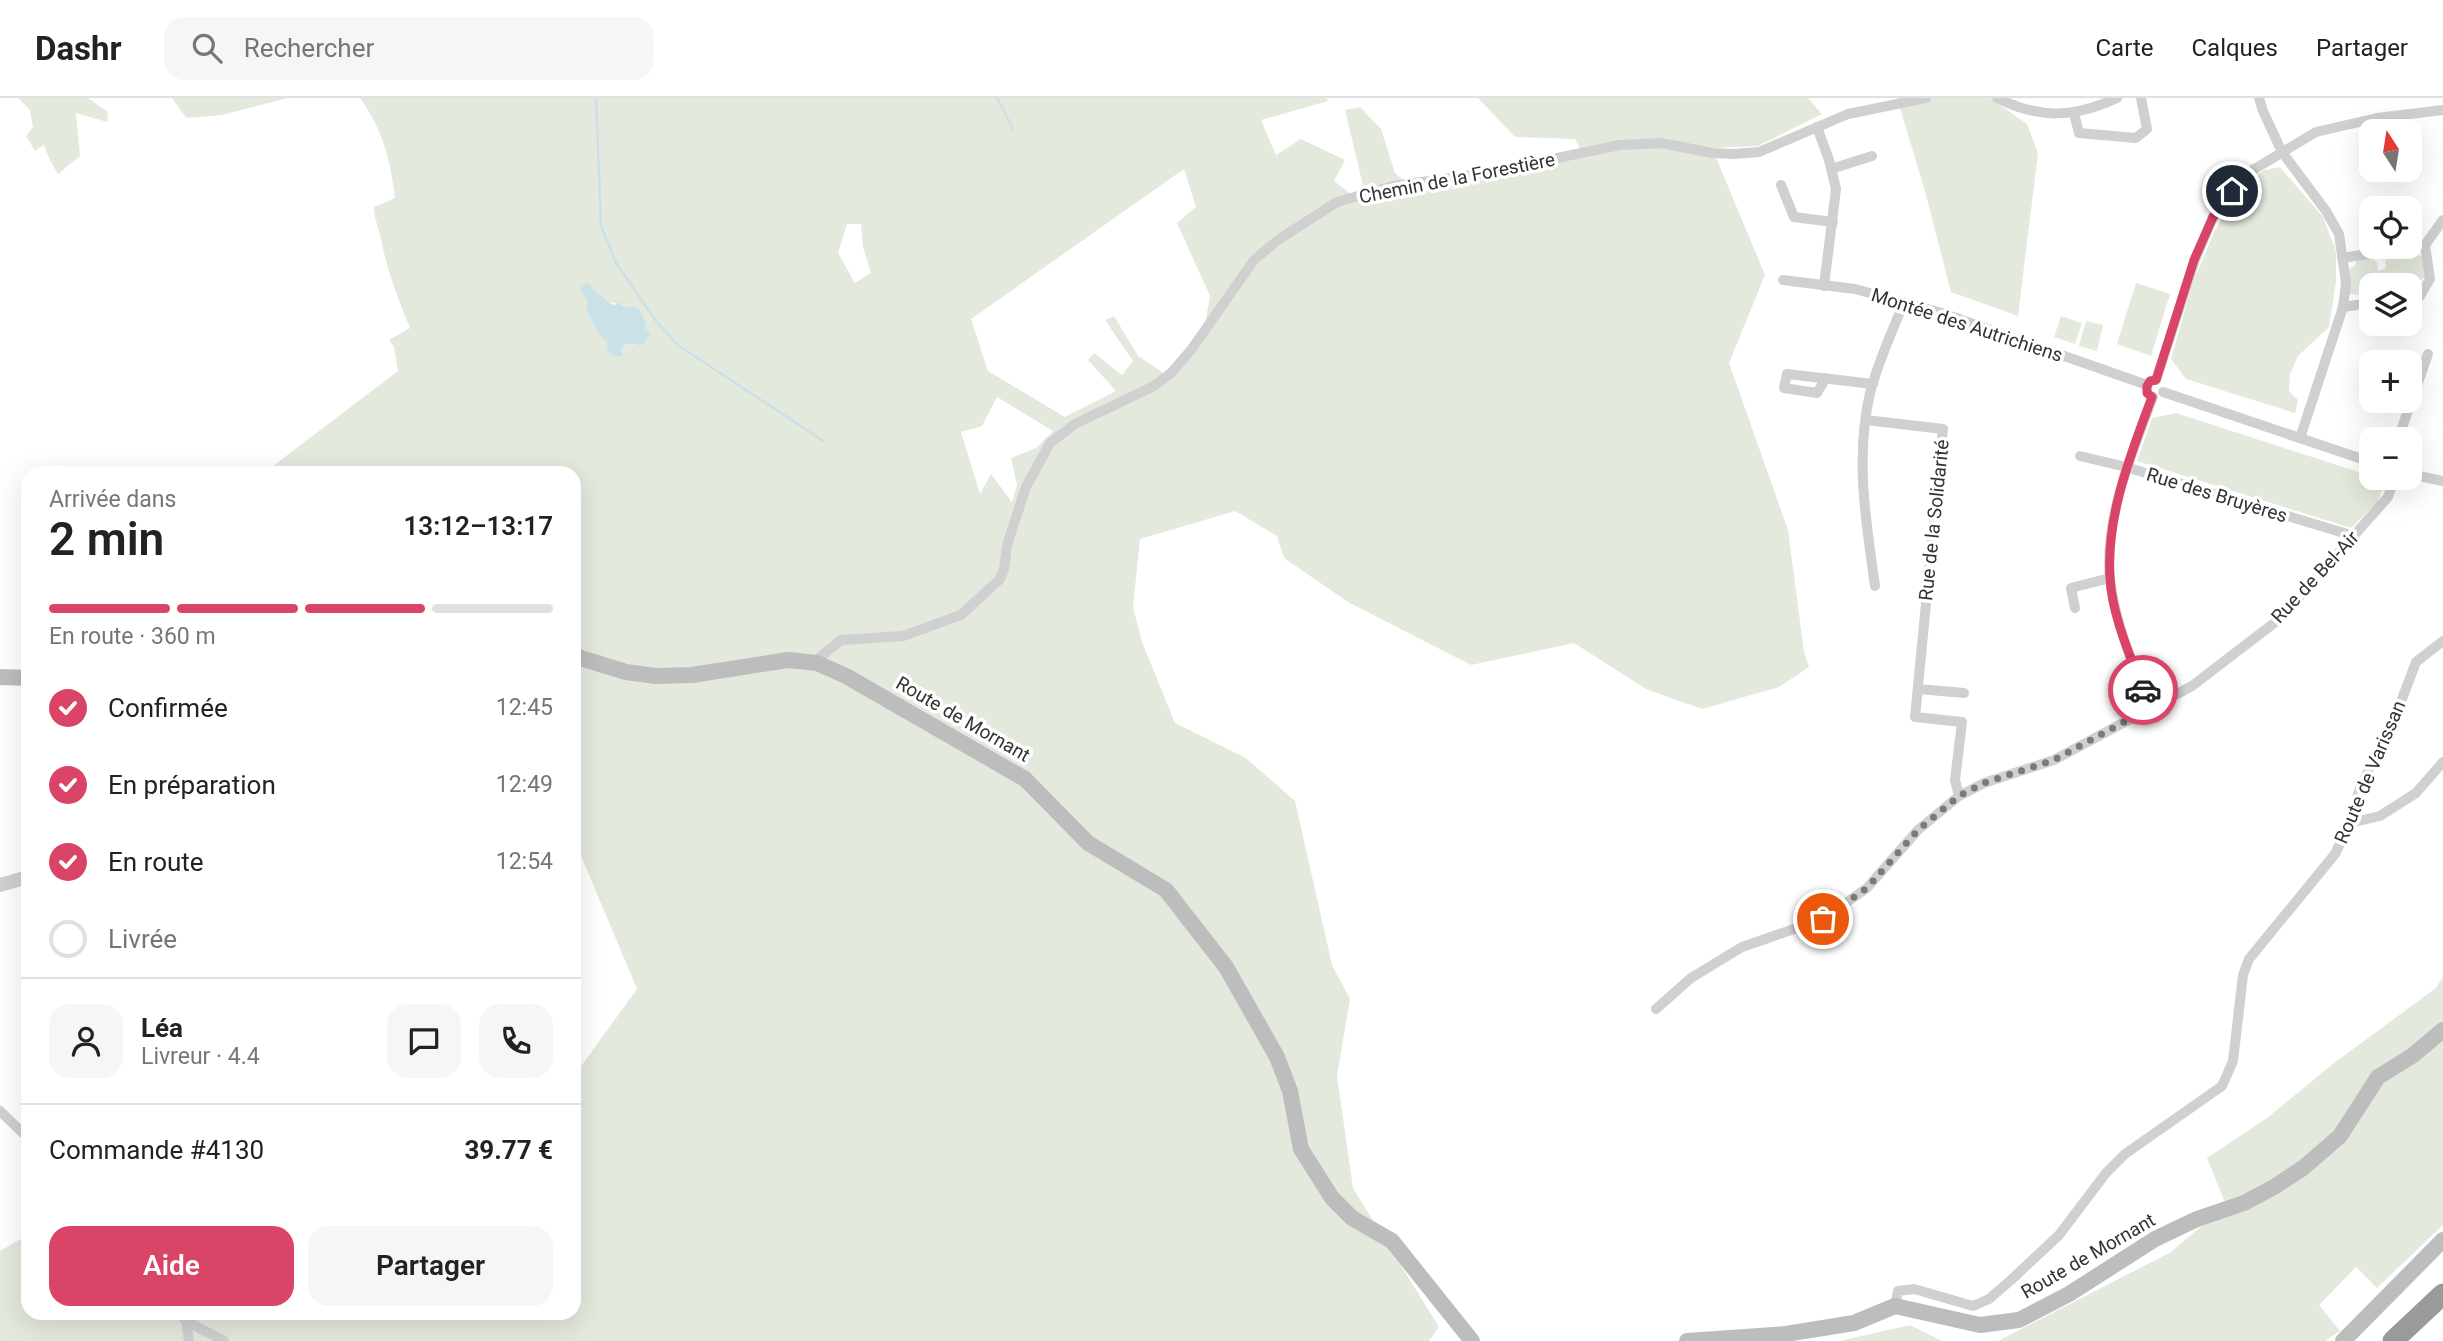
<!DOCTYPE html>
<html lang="fr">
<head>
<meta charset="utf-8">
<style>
  body { margin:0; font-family:Roboto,sans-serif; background:#f6f6f6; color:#222; height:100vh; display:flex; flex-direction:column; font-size:26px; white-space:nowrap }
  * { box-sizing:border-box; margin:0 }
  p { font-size:23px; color:#767676 }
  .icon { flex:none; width:38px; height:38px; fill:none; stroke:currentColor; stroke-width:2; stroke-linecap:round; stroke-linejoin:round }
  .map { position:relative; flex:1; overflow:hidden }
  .drawer { position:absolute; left:21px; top:368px; width:560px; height:854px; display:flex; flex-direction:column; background:#fff; border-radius:21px; box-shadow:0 7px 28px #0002 }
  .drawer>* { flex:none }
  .needle { width:46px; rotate:348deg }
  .tools { position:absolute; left:2359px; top:21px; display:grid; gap:14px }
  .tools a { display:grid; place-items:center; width:63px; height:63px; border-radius:14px; background:#fff; box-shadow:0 7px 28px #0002; font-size:35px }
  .pin { position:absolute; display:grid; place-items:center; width:60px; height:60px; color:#fff; margin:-30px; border:4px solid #fff; border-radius:50%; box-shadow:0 2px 7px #0007 }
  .courier { position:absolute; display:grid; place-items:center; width:70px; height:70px; margin:-35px; border:5px solid #da4466; border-radius:50%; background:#fff; color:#222; box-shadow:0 2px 9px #0007 }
  .headline em { font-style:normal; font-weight:600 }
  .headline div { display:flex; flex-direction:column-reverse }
  .headline { display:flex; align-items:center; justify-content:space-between; height:119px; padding:0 28px }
  h1 { font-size:46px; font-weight:600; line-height:52px }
  .bar { display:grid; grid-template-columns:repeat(4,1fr); gap:10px 7px; align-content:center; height:84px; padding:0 28px }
  .bar i { height:9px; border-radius:5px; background:#e0e0e0 }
  .bar .selected { background:#da4466 }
  .bar p { grid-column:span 4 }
  .line { display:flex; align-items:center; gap:18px; padding:0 28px; border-top:2px solid #e0e0e0 }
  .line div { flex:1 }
  .round { display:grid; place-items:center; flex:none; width:74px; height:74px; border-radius:21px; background:#f6f6f6 }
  ol { padding:0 28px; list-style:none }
  li { display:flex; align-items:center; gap:21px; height:77px }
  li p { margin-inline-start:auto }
  li .icon { padding:7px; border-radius:50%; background:#da4466; color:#fff; stroke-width:4 }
  li:last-child { color:#767676 }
  li i { width:38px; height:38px; border:4px solid #e0e0e0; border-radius:50% }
  .cta { display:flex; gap:14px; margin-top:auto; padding:14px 28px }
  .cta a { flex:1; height:80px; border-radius:21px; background:#da4466; color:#fff; font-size:28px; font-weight:600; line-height:80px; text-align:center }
  .cta a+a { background:#f6f6f6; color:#222 }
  header { display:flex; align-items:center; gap:42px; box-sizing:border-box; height:98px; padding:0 35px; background:#fff; border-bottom:2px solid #e0e0e0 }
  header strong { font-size:33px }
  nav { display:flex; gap:38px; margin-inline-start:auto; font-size:24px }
  .search { width:490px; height:63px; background:#f6f6f6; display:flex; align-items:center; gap:18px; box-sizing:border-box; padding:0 24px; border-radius:21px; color:#767676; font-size:26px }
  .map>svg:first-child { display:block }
  .green { fill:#e4e9dd; fill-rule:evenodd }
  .water { fill:#cbe1e8 }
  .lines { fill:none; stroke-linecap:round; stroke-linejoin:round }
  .stream { stroke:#cbe1e8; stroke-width:2.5 }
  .minor { stroke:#d0d0d0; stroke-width:10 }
  .tertiary { stroke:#d0d0d0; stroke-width:14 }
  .secondary { stroke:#bdbdbd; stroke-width:16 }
  .motorway { stroke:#9a9a9a; stroke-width:21 }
  .done { stroke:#7a7a7a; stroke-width:7; stroke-dasharray:0 12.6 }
  .route { stroke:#da4466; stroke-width:9 }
  .labels { text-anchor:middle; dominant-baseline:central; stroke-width:7; stroke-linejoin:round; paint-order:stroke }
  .street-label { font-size:19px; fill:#333; stroke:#fff }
</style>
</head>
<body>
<header>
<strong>Dashr</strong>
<div class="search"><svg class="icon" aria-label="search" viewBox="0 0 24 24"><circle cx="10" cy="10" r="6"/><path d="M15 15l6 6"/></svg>Rechercher</div>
<nav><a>Carte</a><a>Calques</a><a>Partager</a></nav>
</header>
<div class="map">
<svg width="2443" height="1243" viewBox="0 0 2443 1243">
  <rect width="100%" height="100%" fill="#fff"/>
  <g class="green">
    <path d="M18,0h70l20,14 -1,10 -31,-9 4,43 -22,18 -9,-16 -5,-13 -9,6 -9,-15 7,-9 -3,-17z"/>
    <path d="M172,0h116l-66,17 -36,3z"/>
    <path d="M360,0h967l1,3 -67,19 15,35 25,-16 44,21 -11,21 24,18 8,-1 -21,-88 15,-3 21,22 14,44 23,20 167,-36 -10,-18 -60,-2 -37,-39h330l14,16 -64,32 -46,2 53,127 -36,88 59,167 16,122 5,15 -30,20 -77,22 -56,-20 -72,-46 -103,22 -123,-63 -64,-44 -7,-22 -42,-25 -95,28 -7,68 9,35 33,81 71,35 49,43 37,164 18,34 -13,77 16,112 86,139 -10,14h-1429v-90l28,-16v77h546v-236l63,-87 -63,-150v-367h-309l133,-101 -4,-24 -5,-7 21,-12c-12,-29 -23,-58 -29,-89 -2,-12 -7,-19 -7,-32l21,-9c-4,-37 -13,-70 -35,-100zM1184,71l12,38 -19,16 33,73 -8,45 -31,37 -33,-22 -24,-40 -9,4 28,41 -11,14 -28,-22 -6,7 28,31 -51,26 -77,-46 -17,-52zM847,126h14l2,23 8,26 -16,10 -17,-30zM593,189l3,6 13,10 13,1 5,4 17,21 -7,16 -13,-1 -3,6 -22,-15 -13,-25zM997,299l56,34 -17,17 -25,10 6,27 -5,17 -21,-28 -11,20 -19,-62 21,-6z"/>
    <path d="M1897,0h93l37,26 11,29 -20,163 -67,-24 -26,-101z"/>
    <path d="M2280,69l43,50 13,34v31l-7,45 -31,29 -8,18 -1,17 9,9 -3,13 -109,-34 -15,-20 21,-74 22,-53 22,-36 28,-26z"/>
    <path d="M2406,152v4l8,-1 10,4 3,19 -8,5 -1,9 -6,1v4h-2v-10h-22l-1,-4 -6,2v2h-10v16l-8,1 -4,-7 -10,-1v-25l6,-4 2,-7 14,-2 6,7 1,8 8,-3 -1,-6 4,-9z"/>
    <path d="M2136,185l34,11 -19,62 -34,-12z"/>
    <path d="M2061,218l21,7 -7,21 -21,-7z"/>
    <path d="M2086,223l17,4 -6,26 -18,-5z"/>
    <path d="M2176,315l195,63v2l15,2 -9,23 -26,25 -214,-67 15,-43z"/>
    <path d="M2443,879v248l-66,63 -21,-21 -37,38 21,26 -15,10h-327l173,-89 55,-47 -19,-47 60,-40 67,-55 102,-75z"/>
    <path d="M1910,1227l32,16h-98v-1z"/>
  </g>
  <path class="water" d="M587,185l22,20 6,2 3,-3 9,6 5,-2 8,5 6,11 -2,7 5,4 1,4 -4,1 -3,7 -19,-1 -3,6 2,6h-9l-7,-7v-8l-8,-6 -13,-25 2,-9 -7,-10 1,-4z"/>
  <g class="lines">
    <g class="stream">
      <path d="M596,0l5,128 15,37 40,58 22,24 145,96"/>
      <path d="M997,0l16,31"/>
    </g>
    <g class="minor">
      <path d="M1997,0c42,21 77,20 120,0"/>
      <path d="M2259,0l4,13 19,41 44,59 13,23 7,49 -3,24 -43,131"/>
      <path d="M2074,15l5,20 57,5 11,-9 -6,-31"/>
      <path d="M1817,29l12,33 7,29 -12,97"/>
      <path d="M1831,71l41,-13"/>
      <path d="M1781,87l13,32 39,5"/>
      <path d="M2425,147l18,-25"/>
      <path d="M2342,160l83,-13 5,34 -10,17 -10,1"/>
      <path d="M1783,182l72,9 87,24 205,72"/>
      <path d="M2343,209l28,-4"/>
      <path d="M1826,280l-9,15 -33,-5 3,-14 86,10"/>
      <path d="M2156,282l39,-120 18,-43 19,-26 19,-20 65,-39 61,-14 66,-8"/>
      <path d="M2163,294l208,70"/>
      <path d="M1866,322l77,9 -28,288 47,5 -7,58 4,16"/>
      <path d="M2398,341l30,-85"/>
      <path d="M2080,358l46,11 228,69"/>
      <path d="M2410,376l33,7"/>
      <path d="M1875,488c-9,-64 -20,-128 -5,-193 8,-31 22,-61 34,-91"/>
      <path d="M2075,510l-4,-20 39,-10"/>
      <path d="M817,565l3,-6 21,-17 62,-4 58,-21 39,-36 4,-10 3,-24 19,-58 24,-44 25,-19 79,-38 17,-13 20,-23 63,-90 24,-20 59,-38 56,-16 92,-13 135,-28 41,-2 51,10 22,1 25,-2 89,-38 78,-16"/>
      <path d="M1918,591l46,4"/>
      <path d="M2150,610c-16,-40 -35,-85 -40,-129 -6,-60 22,-127 43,-182"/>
      <path d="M2350,725l30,-7 36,-23 27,-31"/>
      <path d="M1656,911l35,-31 51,-31 81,-28 44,-31 51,-58 41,-34 25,-13 70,-23 138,-74 90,-69 106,-120 6,-19"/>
      <path d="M0,1013l28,27"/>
      <path d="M1895,1208l3,-15 16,-2 59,17 16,-7 22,-19 48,-45 47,-62 19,-19 97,-68 11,-25 10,-86 6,-16 86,-105 15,-31 10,-35 39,-81 17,-45 27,-21"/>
      <path d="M178,1214l8,9 3,20"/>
      <path d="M186,1223l38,20"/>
    </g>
    <path class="tertiary" d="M0,787l28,-8"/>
    <g class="secondary">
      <path d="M574,558l52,16 30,4 36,-1 96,-15 29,3 29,13 179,103 63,64 78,47 60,77 51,90 13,34 11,58 31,49 20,20 40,23 80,100"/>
      <path d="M0,579l28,1"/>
      <path d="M1687,1243l99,-7 68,-11 41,-17 85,19 39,-5 50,-26 86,-55 42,-20 47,-16 30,-16 29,-19 37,-32 38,-59 34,-21 31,-26"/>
      <path d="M2343,1243l100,-101"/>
    </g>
    <path class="motorway" d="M2393,1243l50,-47"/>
  </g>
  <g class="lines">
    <path class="done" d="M1823,821l44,-31 51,-58 41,-34 25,-13 70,-23 96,-52 -7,-18"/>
    <path class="route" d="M2143,592c-13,-35 -31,-75 -33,-112 -4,-63 21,-124 42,-181l-5,-4v-7l3,-5 6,-1 38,-120 19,-43 19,-26"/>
  </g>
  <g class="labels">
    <g class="street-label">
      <text transform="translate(1457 80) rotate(-11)">Chemin de la Forestière</text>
      <text transform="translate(1967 227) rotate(18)">Montée des Autrichiens</text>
      <text transform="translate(2217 397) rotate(17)">Rue des Bruyères</text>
      <text transform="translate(1934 422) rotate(-84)">Rue de la Solidarité</text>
      <text transform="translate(2315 479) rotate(-47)">Rue de Bel-Air</text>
      <text transform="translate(963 621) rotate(30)">Route de Mornant</text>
      <text transform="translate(2370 674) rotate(-67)">Route de Varissan</text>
      <text transform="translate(2088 1158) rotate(-30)">Route de Mornant</text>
    </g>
  </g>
</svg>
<div class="tools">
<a><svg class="needle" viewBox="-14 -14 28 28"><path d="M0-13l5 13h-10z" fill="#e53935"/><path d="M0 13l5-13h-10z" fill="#767676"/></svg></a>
<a><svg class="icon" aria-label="locate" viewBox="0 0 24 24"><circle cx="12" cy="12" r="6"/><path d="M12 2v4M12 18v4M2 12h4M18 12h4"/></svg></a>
<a><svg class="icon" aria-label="layers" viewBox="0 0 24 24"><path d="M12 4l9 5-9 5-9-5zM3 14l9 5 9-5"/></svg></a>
<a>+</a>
<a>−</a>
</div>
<div class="pin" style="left:1823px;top:821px;background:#ea580c"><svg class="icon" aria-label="bag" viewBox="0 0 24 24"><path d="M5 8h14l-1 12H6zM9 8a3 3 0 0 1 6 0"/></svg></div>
<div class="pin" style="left:2232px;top:93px;background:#1f2937"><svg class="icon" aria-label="home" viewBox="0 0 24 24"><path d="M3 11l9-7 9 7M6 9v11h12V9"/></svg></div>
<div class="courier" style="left:2143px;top:592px"><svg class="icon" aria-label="car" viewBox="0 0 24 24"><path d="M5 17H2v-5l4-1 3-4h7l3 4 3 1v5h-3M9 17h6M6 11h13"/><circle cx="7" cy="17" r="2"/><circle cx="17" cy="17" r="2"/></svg></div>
<section class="drawer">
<div class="headline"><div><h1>2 min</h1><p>Arrivée dans</p></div><em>13:12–13:17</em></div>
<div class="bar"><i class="selected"></i><i class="selected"></i><i class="selected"></i><i></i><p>En route · 360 m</p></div>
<ol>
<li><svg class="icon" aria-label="check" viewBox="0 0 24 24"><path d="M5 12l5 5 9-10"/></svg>Confirmée<p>12:45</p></li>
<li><svg class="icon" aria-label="check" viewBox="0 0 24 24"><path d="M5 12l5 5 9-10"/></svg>En préparation<p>12:49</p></li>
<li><svg class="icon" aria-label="check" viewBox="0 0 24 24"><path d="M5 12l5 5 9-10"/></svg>En route<p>12:54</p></li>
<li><i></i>Livrée</li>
</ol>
<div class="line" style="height:126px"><a class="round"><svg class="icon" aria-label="person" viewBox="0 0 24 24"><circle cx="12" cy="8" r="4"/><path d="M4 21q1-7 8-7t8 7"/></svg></a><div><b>Léa</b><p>Livreur · 4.4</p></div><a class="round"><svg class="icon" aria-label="chat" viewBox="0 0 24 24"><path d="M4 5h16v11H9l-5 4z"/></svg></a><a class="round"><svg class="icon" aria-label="phone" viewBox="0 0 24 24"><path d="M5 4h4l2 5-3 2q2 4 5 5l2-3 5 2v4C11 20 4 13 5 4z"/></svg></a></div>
<div class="line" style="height:91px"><div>Commande #4130</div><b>39.77 €</b></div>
<div class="cta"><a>Aide</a><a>Partager</a></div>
</section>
</div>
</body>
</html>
